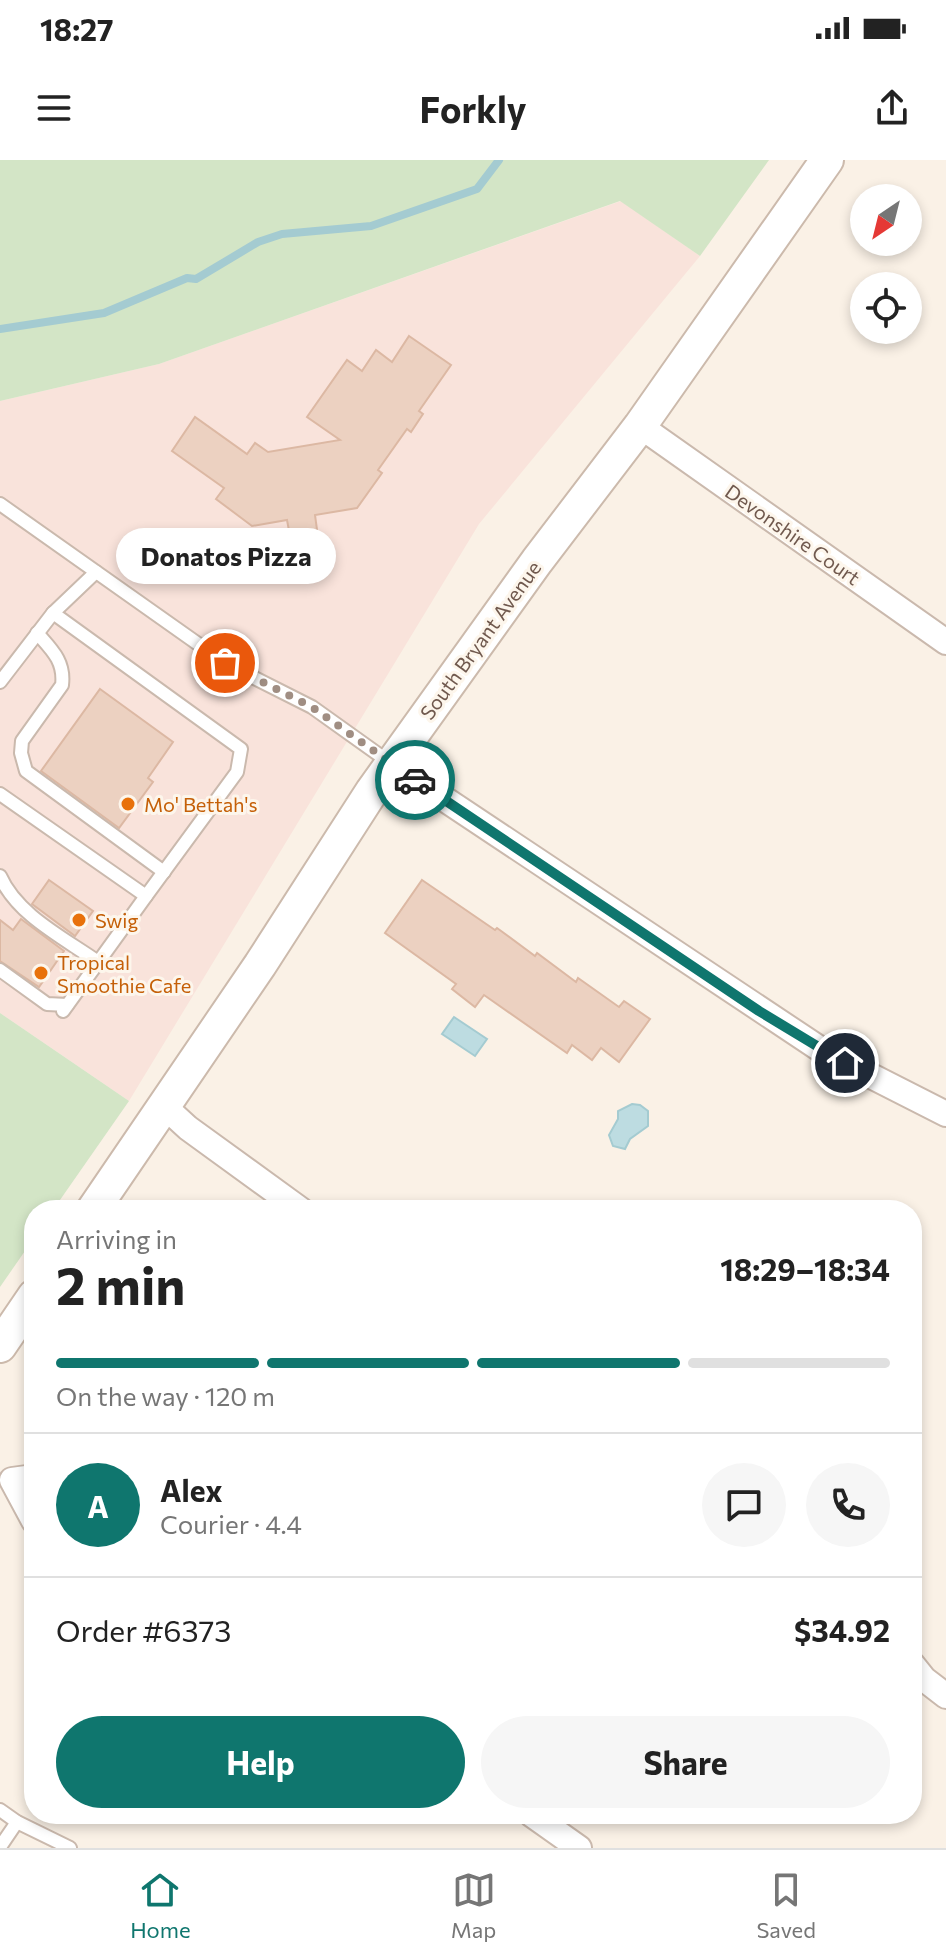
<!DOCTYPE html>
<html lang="en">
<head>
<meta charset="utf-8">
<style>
  body { margin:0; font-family:Commissioner,sans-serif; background:#f6f6f6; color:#222; height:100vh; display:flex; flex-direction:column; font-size:30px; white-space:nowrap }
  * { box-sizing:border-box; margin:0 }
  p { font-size:26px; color:#767676 }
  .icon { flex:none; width:44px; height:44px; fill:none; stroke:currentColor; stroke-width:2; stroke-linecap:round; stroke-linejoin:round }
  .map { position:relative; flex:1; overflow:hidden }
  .drawer { position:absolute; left:24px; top:1040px; width:898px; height:624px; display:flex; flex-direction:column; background:#fff; border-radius:32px; box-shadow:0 4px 12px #0003 }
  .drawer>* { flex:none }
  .needle { width:52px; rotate:215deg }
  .buttons { position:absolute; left:850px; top:24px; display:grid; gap:16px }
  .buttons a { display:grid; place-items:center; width:72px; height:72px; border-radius:50%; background:#fff; box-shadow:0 4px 12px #0003; font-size:40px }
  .pin { position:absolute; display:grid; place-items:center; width:68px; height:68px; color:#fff; margin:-34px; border:4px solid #fff; border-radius:50%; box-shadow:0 2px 8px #0007 }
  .courier { position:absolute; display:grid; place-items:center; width:80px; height:80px; margin:-40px; border:6px solid #0f766e; border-radius:50%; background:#fff; color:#222; box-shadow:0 2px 10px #0007 }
  .bubble { position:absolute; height:56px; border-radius:28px; background:#fff; box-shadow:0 4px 12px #0003; font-size:26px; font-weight:700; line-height:56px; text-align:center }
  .head em { font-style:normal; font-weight:700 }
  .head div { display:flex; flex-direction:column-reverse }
  .head { display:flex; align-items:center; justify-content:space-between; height:136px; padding:0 32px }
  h1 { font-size:52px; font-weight:700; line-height:60px }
  .bar { display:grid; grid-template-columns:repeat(4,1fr); gap:12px 8px; align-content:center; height:96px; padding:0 32px }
  .bar i { height:10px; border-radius:6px; background:#e0e0e0 }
  .bar .active { background:#0f766e }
  .bar p { grid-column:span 4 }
  .line { display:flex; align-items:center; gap:20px; padding:0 32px; border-top:2px solid #e0e0e0 }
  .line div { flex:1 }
  .round { display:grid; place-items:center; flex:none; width:84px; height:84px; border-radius:42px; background:#f6f6f6 }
  .action { display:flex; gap:16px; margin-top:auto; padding:16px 32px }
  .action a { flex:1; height:92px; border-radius:48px; background:#0f766e; color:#fff; font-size:32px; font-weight:700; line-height:92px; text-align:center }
  .action a+a { background:#f6f6f6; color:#222 }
  .status { display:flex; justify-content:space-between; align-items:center; height:56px; padding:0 40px; background:#fff; direction:ltr }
  .status svg { height:22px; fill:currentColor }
  header { display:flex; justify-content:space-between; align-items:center; height:104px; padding:0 32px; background:#fff; font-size:36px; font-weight:700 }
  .tabs { display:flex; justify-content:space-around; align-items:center; height:112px; border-top:2px solid #e0e0e0; background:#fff; font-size:22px; color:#767676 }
  .tabs a { display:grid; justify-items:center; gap:4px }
  .tabs .active { color:#0f766e }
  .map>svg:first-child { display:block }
  .commercial { fill:#f9e3db }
  .green { fill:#d3e5c6 }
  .water { fill:#bddce1; stroke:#a4cbd1; stroke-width:2 }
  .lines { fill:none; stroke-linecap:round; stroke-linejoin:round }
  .stream { stroke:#a4cbd1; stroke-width:8 }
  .building { fill:#ecd1c1; stroke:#dcb8a3; stroke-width:2 }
  .lane-casing { stroke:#cab9ad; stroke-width:16 }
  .street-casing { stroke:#cab9ad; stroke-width:28 }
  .secondary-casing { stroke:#ccbaac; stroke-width:36 }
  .lane { stroke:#fff; stroke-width:12 }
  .street { stroke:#fff; stroke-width:24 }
  .secondary { stroke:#fff; stroke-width:32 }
  .done { stroke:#a08e83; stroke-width:8; stroke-dasharray:0 14.4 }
  .route { stroke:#0f766e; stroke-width:10 }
  .food-dot { fill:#e8710a; stroke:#fdf6ec; stroke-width:3 }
  .labels { text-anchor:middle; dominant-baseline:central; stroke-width:6; stroke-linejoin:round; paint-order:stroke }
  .street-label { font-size:20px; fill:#70594e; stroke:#fdf6ec }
  .food-label { font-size:20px; fill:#c56008; stroke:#fdf6ec; text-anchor:start }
</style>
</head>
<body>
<div class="status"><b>18:27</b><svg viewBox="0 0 49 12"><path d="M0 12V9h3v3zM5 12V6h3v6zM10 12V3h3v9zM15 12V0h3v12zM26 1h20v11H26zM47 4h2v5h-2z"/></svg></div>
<header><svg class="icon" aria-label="menu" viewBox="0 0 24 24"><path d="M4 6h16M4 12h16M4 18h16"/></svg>Forkly<svg class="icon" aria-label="share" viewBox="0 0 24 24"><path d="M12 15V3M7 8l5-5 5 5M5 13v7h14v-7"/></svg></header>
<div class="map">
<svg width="946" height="1688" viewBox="0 0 946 1688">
  <rect width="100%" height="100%" fill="#faf1e6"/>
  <path class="commercial" d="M621,41l79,55 -221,268 -350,577 -129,-88v-612l159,-37z"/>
  <g class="green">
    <path d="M0,0h769l-69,96 -80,-55 -461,163 -159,37z"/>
    <path d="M0,853l129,88 -76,109h-19v28l-34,49z"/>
  </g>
  <g class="water">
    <path d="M454,857l33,22 -12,17 -33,-22z"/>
    <path d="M632,944l8,1 8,6v15l-18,13 -5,10 -12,-3 -4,-11 9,-16v-8z"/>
  </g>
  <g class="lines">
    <path class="stream" d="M0,169l104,-16 83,-35 9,1 62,-37 24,-8 89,-8 106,-37 22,-29"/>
  </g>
  <g class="building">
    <path d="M409,176l42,29 -32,46 4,3 -12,18 -4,-3 -29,41 4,3 -25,35 -42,7 3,22 -27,4 -4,-21 -35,6 -36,-27 8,-11 -52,-37 23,-34 52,37 8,-11 13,9 72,-12 -33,-23 40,-57 15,11 14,-21 16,12z"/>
    <path d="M100,529l73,53 -25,36 5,4 -34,46 -78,-57z"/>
    <path d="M49,720l44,31 -18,25 -43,-32z"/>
    <path d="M422,720l73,50 2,-2 38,28 2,-3 39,29 2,-4 41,29 5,-6 26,18 -31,43 -18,-14 -9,12 -20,-15 -5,8 -83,-58 -9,12 -23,-18 4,-5 -71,-51z"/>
    <path d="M21,759l43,32 -25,36 -39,-26v-41l13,10z"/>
  </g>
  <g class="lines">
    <defs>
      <g id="lane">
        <path d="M0,344l225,159 87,44 77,55"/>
        <path d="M37,473c14,16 28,28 25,52l-40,56 -1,12 5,18 138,101"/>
        <path d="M0,522l53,-69 43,-41"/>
        <path d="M0,634l146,102 91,-124 4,-23 -188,-136"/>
        <path d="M0,716c17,39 64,62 98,86"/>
        <path d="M0,810l47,34 20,1"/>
        <path d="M63,851l83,-115"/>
        <path d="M0,1650l17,12 53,26"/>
        <path d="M0,1687l17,-25"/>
      </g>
      <g id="street">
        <path d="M640,266l306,216"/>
        <path d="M392,604l434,289 120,61"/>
        <path d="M164,946l24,22 113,82"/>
        <path d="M34,1317l-22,3 22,41"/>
        <path d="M912,1504l12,15 22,17"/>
        <path d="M531,1654l48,34"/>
      </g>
      <g id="secondary">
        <path d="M93,1050l167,-245 112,-174 165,-230 103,-135 187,-266"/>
        <path d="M0,1186l34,-50"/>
      </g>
    </defs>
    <use href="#lane" class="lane-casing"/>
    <use href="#street" class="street-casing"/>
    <use href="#secondary" class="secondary-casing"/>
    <use href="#lane" class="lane"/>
    <use href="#street" class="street"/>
    <use href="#secondary" class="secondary"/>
  </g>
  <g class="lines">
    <path class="done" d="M225,503l87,44 103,73"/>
    <path class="route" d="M415,620l344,231 86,52"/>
  </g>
  <g class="food-dot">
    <circle cx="128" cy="644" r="8"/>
    <circle cx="79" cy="760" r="8"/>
    <circle cx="41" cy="813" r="8"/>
  </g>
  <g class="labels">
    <g class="street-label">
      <text transform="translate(793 374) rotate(35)">Devonshire Court</text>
      <text transform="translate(480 480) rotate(-54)">South Bryant Avenue</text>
    </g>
    <g class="food-label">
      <text x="144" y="644">Mo' Bettah's</text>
      <text x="95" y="760">Swig</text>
      <text x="57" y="802">Tropical<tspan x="57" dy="23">Smoothie Cafe</tspan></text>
    </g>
  </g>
</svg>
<div class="buttons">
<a><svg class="needle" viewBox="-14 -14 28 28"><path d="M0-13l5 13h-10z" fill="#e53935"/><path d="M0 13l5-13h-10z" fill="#767676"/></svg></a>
<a><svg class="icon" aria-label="locate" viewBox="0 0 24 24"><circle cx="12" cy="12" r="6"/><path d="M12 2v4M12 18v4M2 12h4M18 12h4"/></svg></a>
</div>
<div class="pin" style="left:225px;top:503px;background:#ea580c"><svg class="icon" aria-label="bag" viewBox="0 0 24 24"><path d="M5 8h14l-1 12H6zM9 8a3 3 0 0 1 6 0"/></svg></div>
<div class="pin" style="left:845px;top:903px;background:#1f2937"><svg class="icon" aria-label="home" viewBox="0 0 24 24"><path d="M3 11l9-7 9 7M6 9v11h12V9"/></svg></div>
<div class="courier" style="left:415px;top:620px"><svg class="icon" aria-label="car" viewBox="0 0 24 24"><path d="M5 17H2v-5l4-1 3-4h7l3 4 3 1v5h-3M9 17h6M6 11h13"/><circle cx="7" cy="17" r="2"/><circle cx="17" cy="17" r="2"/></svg></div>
<div class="bubble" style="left:116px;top:368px;width:220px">Donatos Pizza</div>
<section class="drawer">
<div class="head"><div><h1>2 min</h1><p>Arriving in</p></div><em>18:29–18:34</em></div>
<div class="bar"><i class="active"></i><i class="active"></i><i class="active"></i><i></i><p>On the way · 120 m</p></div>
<div class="line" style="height:144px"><b class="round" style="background:#0f766e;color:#fff">A</b><div><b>Alex</b><p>Courier · 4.4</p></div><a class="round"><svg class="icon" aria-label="chat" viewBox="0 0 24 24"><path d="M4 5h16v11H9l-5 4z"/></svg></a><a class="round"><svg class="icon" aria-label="phone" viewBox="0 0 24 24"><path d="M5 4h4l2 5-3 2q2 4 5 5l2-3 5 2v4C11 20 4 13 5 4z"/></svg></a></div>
<div class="line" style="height:104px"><div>Order #6373</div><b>$34.92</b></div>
<div class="action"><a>Help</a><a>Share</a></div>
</section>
</div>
<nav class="tabs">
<a class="active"><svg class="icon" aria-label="home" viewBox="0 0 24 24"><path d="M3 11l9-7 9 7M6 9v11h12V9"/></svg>Home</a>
<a><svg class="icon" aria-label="map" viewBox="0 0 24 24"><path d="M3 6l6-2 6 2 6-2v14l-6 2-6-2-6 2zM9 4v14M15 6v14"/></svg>Map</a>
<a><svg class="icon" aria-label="saved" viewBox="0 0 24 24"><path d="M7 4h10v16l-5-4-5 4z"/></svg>Saved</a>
</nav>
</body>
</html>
